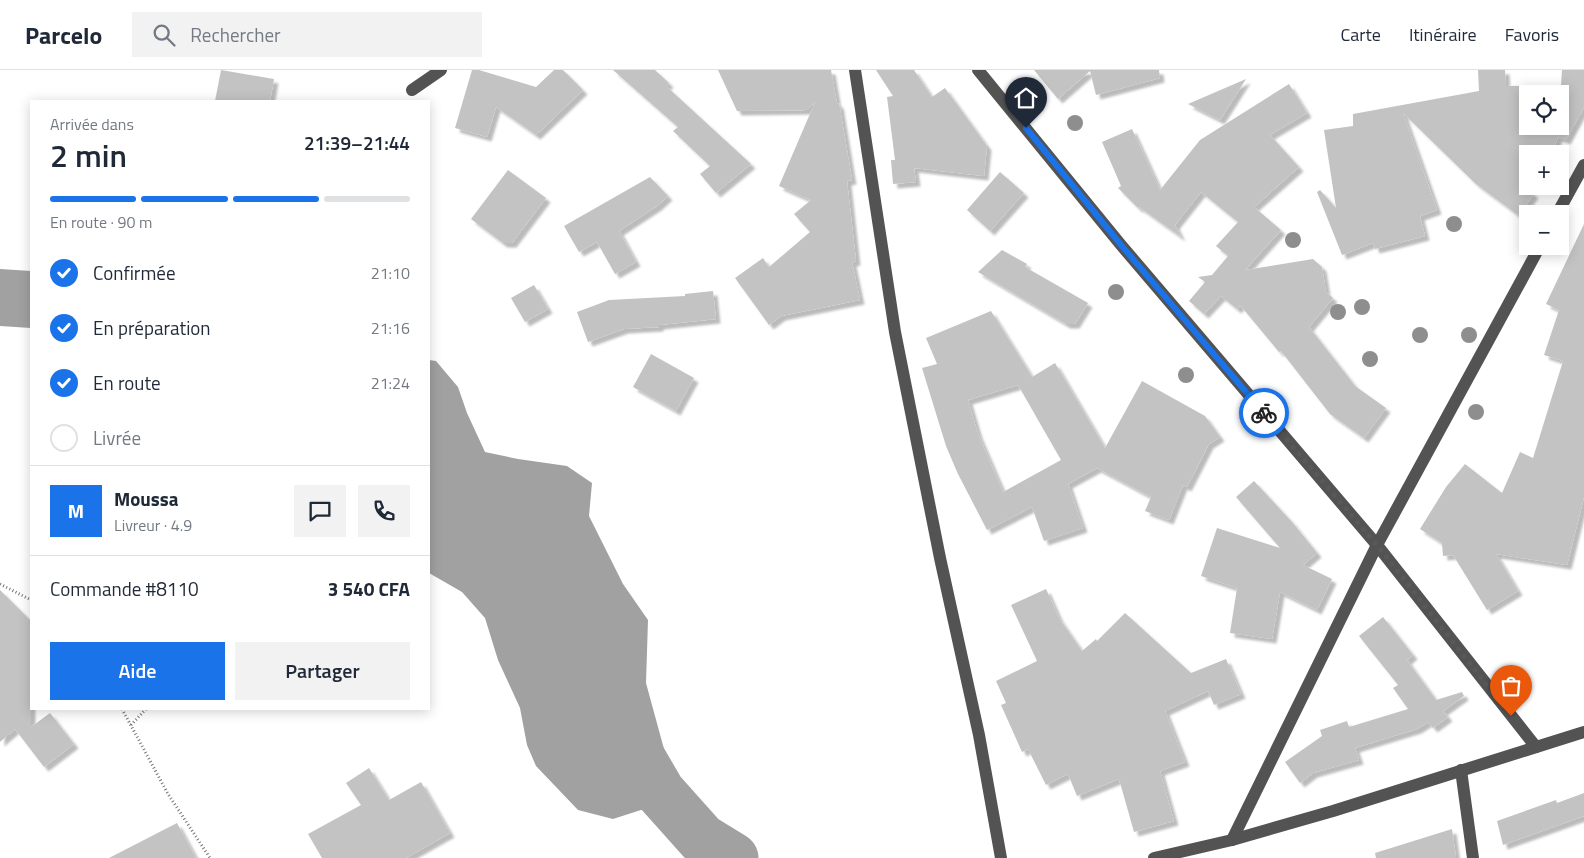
<!DOCTYPE html>
<html lang="fr">
<head>
<meta charset="utf-8">
<style>
  body { margin:0; font-family:"Titillium Web",sans-serif; background:#f2f2f3; color:#1f2937; height:100vh; display:flex; flex-direction:column; font-size:19px; white-space:nowrap }
  * { box-sizing:border-box; margin:0 }
  p { font-size:16px; color:#747a83 }
  .icon { flex:none; width:28px; height:28px; fill:none; stroke:currentColor; stroke-width:2; stroke-linecap:round; stroke-linejoin:round }
  .map { position:relative; flex:1; overflow:hidden }
  .sheet { position:absolute; left:30px; top:30px; width:400px; height:610px; display:flex; flex-direction:column; background:#fff; border-radius:0px; box-shadow:0 2px 12px #0003 }
  .sheet>* { flex:none }
  .buttons { position:absolute; left:1519px; top:15px; display:grid; gap:10px }
  .buttons a { display:grid; place-items:center; width:50px; height:50px; border-radius:0px; background:#fff; box-shadow:0 2px 12px #0003; font-size:25px }
  .pin { position:absolute; display:grid; place-items:center; width:42px; height:42px; color:#fff; margin:-51px -21px; border-radius:50% 50% 50% 0; rotate:-45deg; box-shadow:0 0 5px #0007 }
  .pin .icon { rotate:45deg }
  .courier { position:absolute; display:grid; place-items:center; width:50px; height:50px; margin:-25px; border:4px solid #1a73e8; border-radius:50%; background:#fff; color:#222; box-shadow:0 1px 6px #0007 }
  .overview em { font-style:normal; font-weight:600 }
  .overview div { display:flex; flex-direction:column-reverse }
  .overview { display:flex; align-items:center; justify-content:space-between; height:85px; padding:0 20px }
  h1 { font-size:32px; font-weight:600; line-height:38px }
  .bar { display:grid; grid-template-columns:repeat(4,1fr); gap:8px 5px; align-content:center; height:60px; padding:0 20px }
  .bar i { height:6px; border-radius:4px; background:#e0e1e3 }
  .bar .on { background:#1a73e8 }
  .bar p { grid-column:span 4 }
  .line { display:flex; align-items:center; gap:12px; padding:0 20px; border-top:1px solid #e0e1e3 }
  .line div { flex:1 }
  .round { display:grid; place-items:center; flex:none; width:52px; height:52px; border-radius:0px; background:#f2f2f3 }
  ol { padding:0 20px; list-style:none }
  li { display:flex; align-items:center; gap:15px; height:55px }
  li p { margin-inline-start:auto }
  li .icon { padding:5px; border-radius:50%; background:#1a73e8; color:#fff; stroke-width:4 }
  li:last-child { color:#747a83 }
  li i { width:28px; height:28px; border:2px solid #e0e1e3; border-radius:50% }
  .cta { display:flex; gap:10px; margin-top:auto; padding:10px 20px }
  .cta a { flex:1; height:58px; border-radius:0px; background:#1a73e8; color:#fff; font-size:20px; font-weight:600; line-height:58px; text-align:center }
  .cta a+a { background:#f2f2f3; color:#1f2937 }
  header { display:flex; align-items:center; gap:30px; box-sizing:border-box; height:70px; padding:0 25px; background:#fff; border-bottom:1px solid #e0e1e3 }
  header strong { font-size:24px }
  nav { display:flex; gap:28px; margin-inline-start:auto; font-size:18px }
  .search { width:350px; height:45px; background:#f2f2f3; display:flex; align-items:center; gap:12px; box-sizing:border-box; padding:0 18px; border-radius:0px; color:#747a83; font-size:19px }
  .map>svg:first-child { display:block }
  .water { fill:#a1a1a1 }
  .lines { fill:none; stroke-linecap:round; stroke-linejoin:round }
  .river { stroke:#a1a1a1; stroke-width:51 }
  .building { fill:#c3c3c3; fill-rule:evenodd; filter:url(#shadow) }
  .path { stroke:#757575; stroke-width:3; stroke-dasharray:1 2.5; stroke-linecap:butt }
  .minor { stroke:#535353; stroke-width:12 }
  .tree { fill:#8e8e8e }
  .done { stroke:#595959; stroke-width:5; stroke-dasharray:0 9 }
  .route { stroke:#1a73e8; stroke-width:6 }
</style>
</head>
<body>
<header>
<strong>Parcelo</strong>
<div class="search"><svg class="icon" aria-label="search" viewBox="0 0 24 24"><circle cx="10" cy="10" r="6"/><path d="M15 15l6 6"/></svg>Rechercher</div>
<nav><a>Carte</a><a>Itinéraire</a><a>Favoris</a></nav>
</header>
<div class="map">
<svg width="1584" height="788" viewBox="0 0 1584 788">
  <defs>
    <filter id="shadow"><feDropShadow dx="4.5" dy="4.5" stdDeviation="1" flood-color="#0004"/></filter>
  </defs>
  <rect width="100%" height="100%" fill="#fff"/>
  <g class="water">
    <path d="M0,199l31,2v57l-31,-2z"/>
    <path d="M429,290l7,1 22,26 9,26 18,39 33,7 49,7 25,17 -3,33 34,68 25,36 -2,63 18,66 5,23 -9,20 -16,17 -31,10 -35,-9 -42,-44 -9,-21 -7,-37 -22,-48 -13,-42 -23,-26 -33,-19z"/>
  </g>
  <g class="lines">
    <path class="river" d="M625,662l35,60 42,47 31,19"/>
  </g>
  <g class="building">
    <path d="M221,0l53,9 -4,22h-55z"/>
    <path d="M472,0h7l57,17 18,-17h9l20,20 -47,45 -40,-28 -9,30 -32,-9z"/>
    <path d="M613,0h42l14,13 -3,3 85,78 -35,29 -16,-19 10,-8 -37,-35 5,-4z"/>
    <path d="M718,0h113l6,34 2,-1 13,77 -5,1 9,80 -4,1 8,38 -79,16 -12,9 -34,-47 28,-20 6,9 41,-35 -16,-18 17,-14 -32,-14 36,-84 -8,8 -70,1z"/>
    <path d="M876,0h38l18,27 13,-9 42,58 -3,30 -70,-8 2,14 -23,2 -2,-24h4l-8,-63 6,-1z"/>
    <path d="M1034,0h125l1,8 -64,17 -6,-24 -32,28z"/>
    <path d="M1478,0h27l1,16 55,-1 1,-15h22v37l-18,33 -8,-3 -7,17h-23v35l6,5 -16,21 -42,-31 -73,-71 34,97 -17,6 5,20 -50,13 -2,-6 -31,12 -25,-63 3,-2 16,18 -12,-78 29,-4v-12l126,-23zM1528,24h32v32h-32z"/>
    <path d="M1246,9l-26,41 -32,-16z"/>
    <path d="M1289,14l18,29 -37,22 29,32 -45,40 27,23 -36,40 68,-11 9,8 4,25 7,6 -24,29 46,59 31,22 -22,30 -34,-24 -49,-63 -2,1 -39,-47 -3,4 -16,-13 -17,18 -15,-13 16,-19 -7,-5 14,-2 16,-19 -12,-10 22,-24 -37,-30 -26,33 6,12 -42,-30 -1,1 -20,-20 3,-2 -19,-44 30,-13 28,61 40,-50z"/>
    <path d="M508,100l38,28 -34,45h-9l-32,-24z"/>
    <path d="M1000,102l24,21 -34,38 -23,-21z"/>
    <path d="M650,107l18,19 -11,10 -38,25 17,31 -21,12 -18,-32 -18,10 -15,-26z"/>
    <path d="M1584,154v273l-17,68 -71,-11 22,37 -31,19 -34,-55 -10,1 -1,-13 -22,-14 26,-42 19,-23 37,29 18,-41 13,6 30,-97 -19,-6 15,-45 -13,-6z"/>
    <path d="M1002,180l25,14 -2,3 63,36 -13,21h-9l-88,-52z"/>
    <path d="M534,215l14,24 -23,13 -14,-24z"/>
    <path d="M713,221l3,28 -57,6v2l-35,2 -36,13 -11,-30 32,-12 76,-4v-2z"/>
    <path d="M991,241l41,66 23,-14 50,85 37,-67 63,35 15,21 -11,7 -22,43 -4,-2 -14,35 -24,-9 6,-14 -54,-29 -29,16 15,44 -39,13 -12,-34 -45,23 -29,-56 -12,-28 -24,-78 15,-4 -11,-26zM1018,315l43,75 -58,32 -25,-58 -10,-34z"/>
    <path d="M651,284l43,24 -18,33 -43,-24z"/>
    <path d="M1254,411l38,41 25,31 -14,12 29,14 -15,31 -37,-18 -8,47 -42,-6 7,-45 -36,-12 16,-48 63,20 -44,-51z"/>
    <path d="M1046,519l13,29 23,33 14,-12 1,2 28,-28 66,60 35,-14 15,35 -27,11 -6,-14 -43,20 20,51 -25,9 14,50 -40,11 -15,-53 -42,17 -9,-22 -22,11 -18,-36 -6,3 -21,-47 5,-2 -10,-22 41,-20 -26,-56z"/>
    <path d="M0,520l31,31v106l19,-14 24,31 -30,23 -29,-38 -15,13z"/>
    <path d="M1383,547l30,38 -6,5 29,40 26,-8 2,4 -21,15 5,6 -15,11 -5,-6 -11,7 -62,19 4,12 -46,13 -13,10 -15,-21 37,-26 -2,-6 27,-9 2,6 59,-18 -15,-21 5,-3 -39,-49z"/>
    <path d="M369,698l20,32 32,-18 29,51 -44,25h-84l-14,-24 53,-29 -15,-22z"/>
    <path d="M1584,723v23l-81,29 -6,-24 59,-21 1,3z"/>
    <path d="M177,753l19,35h-87z"/>
    <path d="M1452,759l4,29h-80l-1,-5z"/>
  </g>
  <g class="lines">
    <g class="path">
      <path d="M0,514l31,16"/>
      <path d="M122,639l46,85 42,64"/>
      <path d="M131,655l15,-16"/>
    </g>
    <g class="minor">
      <path d="M855,0l40,262 45,226 39,177 22,123"/>
      <path d="M978,0l143,175 256,300 159,202"/>
      <path d="M412,20l29,-20"/>
      <path d="M1557,144l27,-49"/>
      <path d="M1461,700l12,88"/>
      <path d="M1232,770l145,-295 163,-299"/>
      <path d="M1154,788l78,-18 101,-29 251,-79"/>
    </g>
  </g>
  <g class="tree">
    <circle cx="1075" cy="53" r="8"/>
    <circle cx="1454" cy="154" r="8"/>
    <circle cx="1293" cy="170" r="8"/>
    <circle cx="1116" cy="222" r="8"/>
    <circle cx="1362" cy="237" r="8"/>
    <circle cx="1338" cy="242" r="8"/>
    <circle cx="1420" cy="265" r="8"/>
    <circle cx="1469" cy="265" r="8"/>
    <circle cx="1370" cy="289" r="8"/>
    <circle cx="1186" cy="305" r="8"/>
    <circle cx="1476" cy="342" r="8"/>
  </g>
  <g class="lines">
    <path class="done" d="M1264,343l113,132 134,171"/>
    <path class="route" d="M1026,58l95,117 143,168"/>
  </g>
</svg>
<div class="buttons">
<a><svg class="icon" aria-label="locate" viewBox="0 0 24 24"><circle cx="12" cy="12" r="6"/><path d="M12 2v4M12 18v4M2 12h4M18 12h4"/></svg></a>
<a>+</a>
<a>−</a>
</div>
<div class="pin" style="left:1511px;top:646px;background:#ea580c"><svg class="icon" aria-label="bag" viewBox="0 0 24 24"><path d="M5 8h14l-1 12H6zM9 8a3 3 0 0 1 6 0"/></svg></div>
<div class="pin" style="left:1026px;top:58px;background:#1f2937"><svg class="icon" aria-label="home" viewBox="0 0 24 24"><path d="M3 11l9-7 9 7M6 9v11h12V9"/></svg></div>
<div class="courier" style="left:1264px;top:343px"><svg class="icon" aria-label="bike" viewBox="0 0 24 24"><circle cx="6" cy="16" r="4"/><circle cx="18" cy="16" r="4"/><path d="M6 16l4-8h5l3 8M10 8l3 8H6M13 5h3"/></svg></div>
<section class="sheet">
<div class="overview"><div><h1>2 min</h1><p>Arrivée dans</p></div><em>21:39–21:44</em></div>
<div class="bar"><i class="on"></i><i class="on"></i><i class="on"></i><i></i><p>En route · 90 m</p></div>
<ol>
<li><svg class="icon" aria-label="check" viewBox="0 0 24 24"><path d="M5 12l5 5 9-10"/></svg>Confirmée<p>21:10</p></li>
<li><svg class="icon" aria-label="check" viewBox="0 0 24 24"><path d="M5 12l5 5 9-10"/></svg>En préparation<p>21:16</p></li>
<li><svg class="icon" aria-label="check" viewBox="0 0 24 24"><path d="M5 12l5 5 9-10"/></svg>En route<p>21:24</p></li>
<li><i></i>Livrée</li>
</ol>
<div class="line" style="height:90px"><b class="round" style="background:#1a73e8;color:#fff">M</b><div><b>Moussa</b><p>Livreur · 4.9</p></div><a class="round"><svg class="icon" aria-label="chat" viewBox="0 0 24 24"><path d="M4 5h16v11H9l-5 4z"/></svg></a><a class="round"><svg class="icon" aria-label="phone" viewBox="0 0 24 24"><path d="M5 4h4l2 5-3 2q2 4 5 5l2-3 5 2v4C11 20 4 13 5 4z"/></svg></a></div>
<div class="line" style="height:65px"><div>Commande #8110</div><b>3 540 CFA</b></div>
<div class="cta"><a>Aide</a><a>Partager</a></div>
</section>
</div>
</body>
</html>
